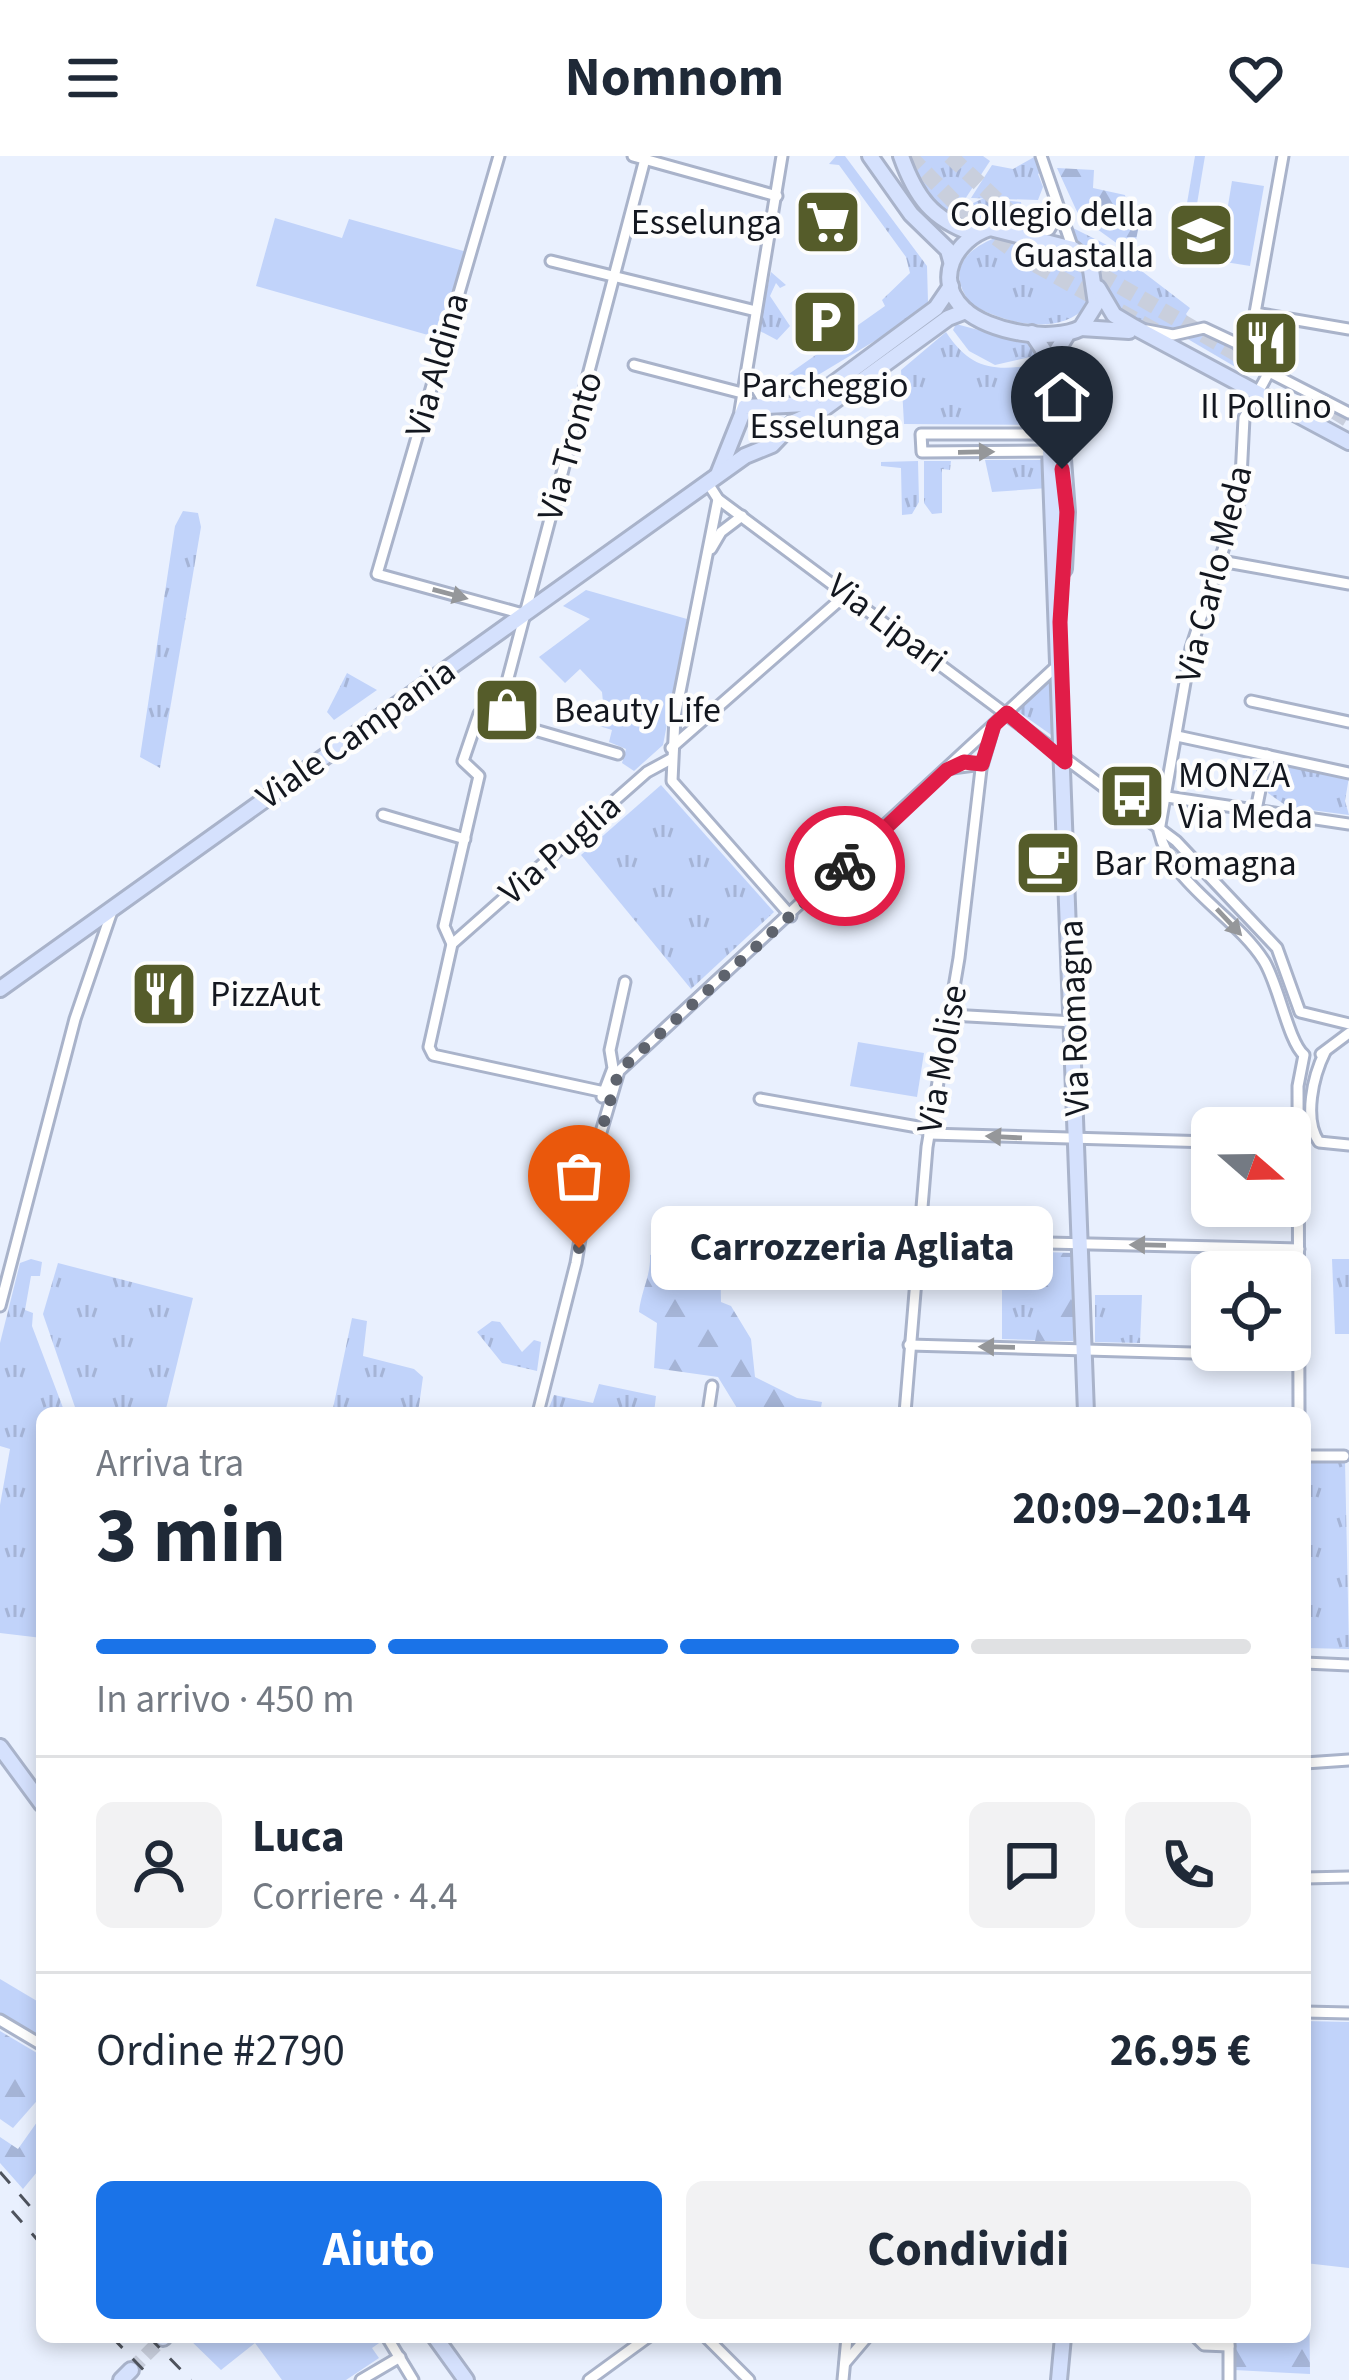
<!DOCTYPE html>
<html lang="it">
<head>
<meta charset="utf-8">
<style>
  body { margin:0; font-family:"Source Sans 3",sans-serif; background:#f2f2f3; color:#1f2937; height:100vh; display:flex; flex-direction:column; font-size:45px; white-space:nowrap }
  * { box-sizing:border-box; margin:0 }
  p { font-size:39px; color:#747a83 }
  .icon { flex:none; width:66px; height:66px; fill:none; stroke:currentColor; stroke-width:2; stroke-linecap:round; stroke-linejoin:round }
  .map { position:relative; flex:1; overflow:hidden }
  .sheet { position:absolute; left:36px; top:1251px; width:1275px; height:936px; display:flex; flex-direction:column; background:#fff; border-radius:18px; box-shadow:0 6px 18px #0003 }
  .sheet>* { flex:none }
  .needle { width:78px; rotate:110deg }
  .controls { position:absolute; left:1191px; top:951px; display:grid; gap:24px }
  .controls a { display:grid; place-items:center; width:120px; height:120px; border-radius:18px; background:#fff; box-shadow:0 6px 18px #0003; font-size:60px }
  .pin { position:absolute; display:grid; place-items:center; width:102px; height:102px; color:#fff; margin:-123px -51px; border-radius:50% 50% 50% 0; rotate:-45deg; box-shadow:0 0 12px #0007 }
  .pin .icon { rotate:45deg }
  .courier { position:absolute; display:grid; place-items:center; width:120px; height:120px; margin:-60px; border:9px solid #e11d48; border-radius:50%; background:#fff; color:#222; box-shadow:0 3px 15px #0007 }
  .bubble { position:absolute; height:84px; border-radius:18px; background:#fff; box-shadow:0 6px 18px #0003; font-size:39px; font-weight:700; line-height:84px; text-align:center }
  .head em { font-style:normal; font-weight:700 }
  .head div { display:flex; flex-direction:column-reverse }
  .head { display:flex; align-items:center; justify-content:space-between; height:204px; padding:0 60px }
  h1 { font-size:78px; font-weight:700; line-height:90px }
  .bar { display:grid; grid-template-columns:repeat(4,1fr); gap:18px 12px; align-content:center; height:144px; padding:0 60px }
  .bar i { height:15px; border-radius:9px; background:#e0e1e3 }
  .bar .active { background:#1a73e8 }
  .bar p { grid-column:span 4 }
  .line { display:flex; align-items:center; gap:30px; padding:0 60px; border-top:3px solid #e0e1e3 }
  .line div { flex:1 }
  .round { display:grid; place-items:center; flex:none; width:126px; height:126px; border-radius:18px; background:#f2f2f3 }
  .button { display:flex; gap:24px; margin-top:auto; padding:24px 60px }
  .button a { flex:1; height:138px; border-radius:18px; background:#1a73e8; color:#fff; font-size:48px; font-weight:700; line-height:138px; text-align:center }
  .button a+a { background:#f2f2f3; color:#1f2937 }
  header { display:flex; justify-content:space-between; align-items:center; height:156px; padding:0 60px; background:#fff; font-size:54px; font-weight:700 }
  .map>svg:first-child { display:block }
  .grass { fill:url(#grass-tufts) }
  .forest { fill:url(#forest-firs) }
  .garden { fill:#c1d3fa }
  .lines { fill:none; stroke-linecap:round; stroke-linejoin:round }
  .secondary-tunnel { stroke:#c9cfdd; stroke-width:14; stroke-dasharray:14 7; stroke-linecap:butt }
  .highway-tunnel { stroke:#c9cfdd; stroke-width:16; stroke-dasharray:16 8; stroke-linecap:butt }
  .street-casing { stroke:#a9b3ca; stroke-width:15 }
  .secondary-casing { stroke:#a9b3ca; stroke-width:20 }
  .street { stroke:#fff; stroke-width:9 }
  .secondary { stroke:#d5e1fd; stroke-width:14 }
  .rail { stroke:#4f545e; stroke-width:3; stroke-dasharray:15 15; stroke-linecap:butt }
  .oneway { fill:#95979a }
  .done { stroke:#5e636d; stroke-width:12; stroke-dasharray:0 21.6 }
  .route { stroke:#e11d48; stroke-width:15 }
  .labels { text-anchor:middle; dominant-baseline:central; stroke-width:9; stroke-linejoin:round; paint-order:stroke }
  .poi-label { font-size:36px; fill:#13171f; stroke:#fdfdfd; text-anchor:start }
  .street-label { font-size:36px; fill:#13171f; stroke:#fdfdfd }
</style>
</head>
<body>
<header><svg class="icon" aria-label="menu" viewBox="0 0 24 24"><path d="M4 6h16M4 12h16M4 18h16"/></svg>Nomnom<svg class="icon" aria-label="heart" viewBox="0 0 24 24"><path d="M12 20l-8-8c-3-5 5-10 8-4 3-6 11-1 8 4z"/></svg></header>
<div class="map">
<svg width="1349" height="2224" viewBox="0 0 1349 2224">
  <defs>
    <pattern id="grass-tufts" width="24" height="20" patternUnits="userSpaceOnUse" patternTransform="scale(3)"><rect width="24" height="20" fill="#c1d3fa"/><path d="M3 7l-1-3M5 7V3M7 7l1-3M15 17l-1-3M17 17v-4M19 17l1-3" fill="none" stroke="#a5b4d6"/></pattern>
    <pattern id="forest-firs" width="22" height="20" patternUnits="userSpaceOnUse" patternTransform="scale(3)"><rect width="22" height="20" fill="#c1d3fa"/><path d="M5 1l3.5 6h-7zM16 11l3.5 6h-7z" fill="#a5b4d6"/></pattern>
  </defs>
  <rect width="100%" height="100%" fill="#e9f0fe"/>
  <g class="grass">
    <path d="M836,0h9l82,110 1,36 -40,31 -95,57 -7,-14 99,-70 -3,-6 28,-27 -4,-16 -67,-92 -10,-1z"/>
    <path d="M909,0h74l7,5 -38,58 -28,-30z"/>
    <path d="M1036,0l7,15 -5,3 5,13 -5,13 -67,-2 21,-33 21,4z"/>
    <path d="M984,42l37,4 2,13 22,13 -48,-7 -41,2 13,-18z"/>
    <path d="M1067,69l42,21 81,62 -4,6 9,12 -28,10 -58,-27 -12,-43 -26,-26z"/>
    <path d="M995,82l73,19 19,19v30c-29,31 -82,18 -116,-2 -24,-31 -9,-53 24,-66z"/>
    <path d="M771,116l15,13 -6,3 -4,-5 -6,13 20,30 -13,14 -19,-10z"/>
    <path d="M956,168l71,19 12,12 -44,10 -26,-14 -16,-21z"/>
    <path d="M946,176c26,40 51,39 95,32l1,61 -138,-1 -3,-54z"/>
    <path d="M1210,179l24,12 14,18 -4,7 -58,-34z"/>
    <path d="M985,304h61l2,28 -56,4z"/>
    <path d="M918,305l1,41 -7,12 -10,1 -1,-47 -20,-2v-4z"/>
    <path d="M924,305h27l-1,9 -8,-1v44l-10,1 -8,-11z"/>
    <path d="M183,355l15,2 3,14 -41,241 -20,-11 35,-231z"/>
    <path d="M347,517l30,17 -43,30 -7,-8z"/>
    <path d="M1053,518l4,65 -41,-29z"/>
    <path d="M1273,605l76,16 -4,24 4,14 -61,-8 -20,-14z"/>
    <path d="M661,629l113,127 -83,77 -110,-134z"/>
    <path d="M724,1070l186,31 -3,24 -187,-33z"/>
    <path d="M1002,1095l71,2v88l-71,-2z"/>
    <path d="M31,1103l11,3 -2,14h-9l-6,34 8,3 -1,13 33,87h-23v225l-42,-5v-128l10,-56 -10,-3v-103l20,-80z"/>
    <path d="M1332,1103h17v75h-14z"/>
    <path d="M58,1107l135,35 -28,115h-88l-34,-99z"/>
    <path d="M1095,1139h47l-2,48 -45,-1z"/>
    <path d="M352,1162l15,3 -4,35 51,13 9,8 -5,36h-86z"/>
    <path d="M492,1165l8,1 22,30 12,-12 7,2 -4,29 -35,-8 -25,-31z"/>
    <path d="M599,1228l57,12 -2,17h-107l7,-18 39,8z"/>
    <path d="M1345,1305l4,188 -44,-1v-186z"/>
    <path d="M0,1823l42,25v36l-42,-25z"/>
  </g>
  <g class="forest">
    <path d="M1057,12l37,2 -1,18 32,7 3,16 13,4 -8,40 -54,-39z"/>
    <path d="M672,1086l48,6 1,54 10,4 20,33 4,38 42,21 25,4 -2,11h-80l-22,-36 -64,-9 3,-45 -18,-11c2,-21 12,-36 11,-57l17,-4z"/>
    <path d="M1017,1096l56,1v88h-38l11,-53 -11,8 -16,-10z"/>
    <path d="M0,1875l42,25v39l-29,33 -13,-9z"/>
    <path d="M42,1959v51l-19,23 -23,-26v-26l18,12z"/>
    <path d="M1305,2130l4,1 1,87 -76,-4v-33h71z"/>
  </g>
  <g class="garden">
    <path d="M1195,0h10l-18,108 -10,-2z"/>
    <path d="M1232,25l32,5 -14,80 -31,-5z"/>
    <path d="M275,62l67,20 7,-19 118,33 -25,87 -186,-53z"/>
    <path d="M586,434l101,29 -24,126 -29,26 -12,-8 4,-14 -17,-7 3,-12 -13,-4 -4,-16 8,-8 -1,-10 -22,-23 -15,14 -26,-26 51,-38 -27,-13z"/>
    <path d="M858,886l66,11 -7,44 -67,-11z"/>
    <path d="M1305,1865l44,1v246l-44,-5z"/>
    <path d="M187,2181h193l2,4 -10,7 7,10 -33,22h-64l-27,-37 -34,27z"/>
  </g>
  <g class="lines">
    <path class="secondary-tunnel" d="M131,2214l32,-32"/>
    <g class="highway-tunnel">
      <path d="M909,0l62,63 53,39 142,79"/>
      <path d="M950,0l87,82 233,135"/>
      <path d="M1313,242l36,22"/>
    </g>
    <defs>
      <g id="street">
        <path d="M499,0l-122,418 146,40"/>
        <path d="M633,0l144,40"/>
        <path d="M1041,0l32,93"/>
        <path d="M1027,79l22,-5 10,-17"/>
        <path d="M551,105l205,50"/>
        <path d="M1255,157l94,16"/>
        <path d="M1147,174l26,5 31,-7 32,15 33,29 80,41"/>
        <path d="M1243,196l12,-39 28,-157"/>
        <path d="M634,209l108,28"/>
        <path d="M1269,216l-25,46 -4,80 -49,150 -32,183c12,54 76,84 105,130 15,24 24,80 40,94l-6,31 1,327"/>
        <path d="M748,218l17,29"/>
        <path d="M740,255l42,-255"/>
        <path d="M1049,278h-128l1,18 128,-1"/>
        <path d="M709,329l9,14 458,342 101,107 23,64 49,12"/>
        <path d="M718,343l-43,218 -3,64 119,135"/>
        <path d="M711,393l10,-17 21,-16"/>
        <path d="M1221,405l128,23"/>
        <path d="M1251,545l98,21"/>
        <path d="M498,560l147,-557"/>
        <path d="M1177,580l172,37"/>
        <path d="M671,592l178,-156"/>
        <path d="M952,612l30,-4"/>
        <path d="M1167,641l182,27"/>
        <path d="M1256,654l11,-55"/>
        <path d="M383,659l82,24"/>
        <path d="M452,788l-8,-18 35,-150 -16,-15 16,-47 139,40"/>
        <path d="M950,859l124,7"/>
        <path d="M1325,896c-12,24 -22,67 -6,90l30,3"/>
        <path d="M1321,898l28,-21"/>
        <path d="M609,937l-176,-38 -4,-8 23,-103 195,-172 24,-13"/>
        <path d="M602,941l11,-29 -3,-18 15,-68"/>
        <path d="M760,943l169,30"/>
        <path d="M929,978l283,8"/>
        <path d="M594,1000l25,-85 441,-408"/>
        <path d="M919,1084l380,9"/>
        <path d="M0,1150l75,-287 36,-105"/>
        <path d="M909,1189l393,11"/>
        <path d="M538,1257l38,-150 18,-108"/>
        <path d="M708,1257l4,-27"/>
        <path d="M905,1257l22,-266 32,-189 22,-189 13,-44"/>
        <path d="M1305,1300h39"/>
        <path d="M1305,1507l44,2"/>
        <path d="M1305,1607l44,-3"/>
        <path d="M1305,1722l44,-1"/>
        <path d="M1305,1856l44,1"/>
        <path d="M0,1864l42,25"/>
        <path d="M387,2181l26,43"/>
        <path d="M706,2181l43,43"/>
        <path d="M1196,2181l8,8 25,1"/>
        <path d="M845,2207l22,-26"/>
        <path d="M361,2224l39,-23"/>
        <path d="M589,2224l59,-43"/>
        <path d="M843,2224l4,-43"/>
        <path d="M1229,2224v-43"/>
      </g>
      <g id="secondary">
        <path d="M870,0l41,58 37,36 3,11"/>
        <path d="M901,0c15,42 31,63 73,78"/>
        <path d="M990,72l83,21 17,14 6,41 -15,24c-29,15 -93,4 -117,-19 -31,-29 -9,-70 26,-81z"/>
        <path d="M1098,132l16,27 20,12 215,115"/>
        <path d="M1081,172l48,3"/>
        <path d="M1032,177l12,18 3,17 39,1045"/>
        <path d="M719,316l26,-65 61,-3 130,-96 15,-22"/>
        <path d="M1064,413l3,-57 -12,-158 11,-18"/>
        <path d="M0,833l745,-533 27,-11 22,-23 29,-13 125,-91 18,-7"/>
        <path d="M0,1591l42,57"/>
        <path d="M435,2181l31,43"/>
        <path d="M163,2182l1,-1"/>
        <path d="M121,2224l10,-10"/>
        <path d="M1059,2224l4,-43"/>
      </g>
    </defs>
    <use href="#street" class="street-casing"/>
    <use href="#secondary" class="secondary-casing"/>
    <use href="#street" class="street"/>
    <use href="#secondary" class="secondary"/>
    <g class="rail">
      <path d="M0,2016l42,48"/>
      <path d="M12,2055l30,34"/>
      <path d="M112,2181l41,43"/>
      <path d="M149,2181l42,43"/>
    </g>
  </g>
  <defs><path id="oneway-solid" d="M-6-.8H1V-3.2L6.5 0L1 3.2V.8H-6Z" transform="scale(3)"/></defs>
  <g class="oneway">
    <use href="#oneway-solid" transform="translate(976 296) rotate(-1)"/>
    <use href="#oneway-solid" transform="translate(450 438) rotate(15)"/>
    <use href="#oneway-solid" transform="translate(1229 766) rotate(47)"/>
    <use href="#oneway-solid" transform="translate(1004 981) rotate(-177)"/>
    <use href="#oneway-solid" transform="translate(1148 1089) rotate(-179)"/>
    <use href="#oneway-solid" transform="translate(997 1191) rotate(-179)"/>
  </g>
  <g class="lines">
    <path class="done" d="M579,1092l15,-92 25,-85 226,-205"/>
    <path class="route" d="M845,710l102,-96 17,-8 18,2 12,-39 13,-12 58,49 -5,-140 7,-110 -5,-43"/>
  </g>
  <defs>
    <symbol id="supermarket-square" viewBox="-11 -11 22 22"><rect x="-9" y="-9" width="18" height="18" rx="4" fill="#555c2a" stroke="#fdfdfd"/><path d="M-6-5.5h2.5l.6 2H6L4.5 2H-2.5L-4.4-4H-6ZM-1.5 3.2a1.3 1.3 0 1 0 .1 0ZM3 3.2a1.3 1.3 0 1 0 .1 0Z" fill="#fff"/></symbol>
    <symbol id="school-square" viewBox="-11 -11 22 22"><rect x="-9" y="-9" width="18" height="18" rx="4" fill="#555c2a" stroke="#fdfdfd"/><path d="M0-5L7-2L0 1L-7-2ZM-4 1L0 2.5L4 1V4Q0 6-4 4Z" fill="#fff"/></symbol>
    <symbol id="parking-square" viewBox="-11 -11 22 22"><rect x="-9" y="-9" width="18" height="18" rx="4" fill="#555c2a" stroke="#fdfdfd"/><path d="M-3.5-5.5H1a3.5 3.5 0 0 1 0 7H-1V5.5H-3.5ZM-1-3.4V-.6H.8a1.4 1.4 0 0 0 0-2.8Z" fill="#fff"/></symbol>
    <symbol id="restaurant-square" viewBox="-11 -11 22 22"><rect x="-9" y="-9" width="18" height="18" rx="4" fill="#555c2a" stroke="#fdfdfd"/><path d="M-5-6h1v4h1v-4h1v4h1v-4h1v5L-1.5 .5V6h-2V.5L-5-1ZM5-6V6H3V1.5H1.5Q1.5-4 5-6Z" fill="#fff"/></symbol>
    <symbol id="shop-square" viewBox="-11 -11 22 22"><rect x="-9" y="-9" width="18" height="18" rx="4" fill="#555c2a" stroke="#fdfdfd"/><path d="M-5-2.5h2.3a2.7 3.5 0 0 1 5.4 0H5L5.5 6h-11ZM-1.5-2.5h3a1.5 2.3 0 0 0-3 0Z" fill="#fff"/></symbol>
    <symbol id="bus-square" viewBox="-11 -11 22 22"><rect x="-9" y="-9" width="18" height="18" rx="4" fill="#555c2a" stroke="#fdfdfd"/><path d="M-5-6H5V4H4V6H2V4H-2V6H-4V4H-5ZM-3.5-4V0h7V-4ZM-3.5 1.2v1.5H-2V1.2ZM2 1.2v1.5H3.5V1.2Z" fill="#fff"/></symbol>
    <symbol id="cafe-square" viewBox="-11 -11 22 22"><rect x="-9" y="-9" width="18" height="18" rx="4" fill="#555c2a" stroke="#fdfdfd"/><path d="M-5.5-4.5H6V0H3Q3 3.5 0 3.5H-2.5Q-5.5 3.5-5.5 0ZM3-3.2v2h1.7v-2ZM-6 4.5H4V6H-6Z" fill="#fff"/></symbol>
  </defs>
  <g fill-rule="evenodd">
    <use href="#supermarket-square" x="790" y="28" width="76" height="76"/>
    <use href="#school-square" x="1163" y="41" width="76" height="76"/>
    <use href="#parking-square" x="787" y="128" width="76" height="76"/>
    <use href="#restaurant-square" x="1228" y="149" width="76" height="76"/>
    <use href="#shop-square" x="469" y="516" width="76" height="76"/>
    <use href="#bus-square" x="1094" y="602" width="76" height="76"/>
    <use href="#cafe-square" x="1010" y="669" width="76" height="76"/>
    <use href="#restaurant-square" x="126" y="800" width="76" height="76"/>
  </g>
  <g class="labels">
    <g class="poi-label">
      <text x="1154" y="58" text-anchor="end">Collegio della<tspan x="1154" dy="41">Guastalla</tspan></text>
      <text x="782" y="66" text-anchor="end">Esselunga</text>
      <text x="825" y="229" text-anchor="middle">Parcheggio<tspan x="825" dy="41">Esselunga</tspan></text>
      <text x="1266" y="250" text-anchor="middle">Il Pollino</text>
      <text x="554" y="554">Beauty Life</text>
      <text x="1178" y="619">MONZA<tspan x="1178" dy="41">Via Meda</tspan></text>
      <text x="1094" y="707">Bar Romagna</text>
      <text x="210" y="838">PizzAut</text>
    </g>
    <g class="street-label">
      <text transform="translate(437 209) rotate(-74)">Via Aldina</text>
      <text transform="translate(570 290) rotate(-74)">Via Tronto</text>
      <text transform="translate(1214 418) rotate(-76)">Via Carlo Meda</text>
      <text transform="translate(887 467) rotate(37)">Via Lipari</text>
      <text transform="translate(356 578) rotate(-35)">Viale Campania</text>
      <text transform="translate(560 693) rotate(-41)">Via Puglia</text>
      <text transform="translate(1074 862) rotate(-92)">Via Romagna</text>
      <text transform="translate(942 903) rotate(-80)">Via Molise</text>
    </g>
  </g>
</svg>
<div class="controls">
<a><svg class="needle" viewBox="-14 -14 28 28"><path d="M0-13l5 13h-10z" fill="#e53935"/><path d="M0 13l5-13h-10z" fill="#747a83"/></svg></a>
<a><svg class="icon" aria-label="locate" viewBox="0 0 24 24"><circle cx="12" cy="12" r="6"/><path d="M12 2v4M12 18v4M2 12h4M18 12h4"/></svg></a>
</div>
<div class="pin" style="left:579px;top:1092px;background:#ea580c"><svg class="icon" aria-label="bag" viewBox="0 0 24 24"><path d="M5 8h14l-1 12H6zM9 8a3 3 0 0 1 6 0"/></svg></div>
<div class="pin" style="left:1062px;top:313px;background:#1f2937"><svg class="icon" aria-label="home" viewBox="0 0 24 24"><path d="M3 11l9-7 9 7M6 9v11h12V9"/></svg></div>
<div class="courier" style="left:845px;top:710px"><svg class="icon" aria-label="bike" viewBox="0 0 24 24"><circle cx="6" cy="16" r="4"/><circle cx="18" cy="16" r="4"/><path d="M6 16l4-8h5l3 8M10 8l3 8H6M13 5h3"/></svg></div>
<div class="bubble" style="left:651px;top:1050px;width:402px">Carrozzeria Agliata</div>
<section class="sheet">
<div class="head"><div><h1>3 min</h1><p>Arriva tra</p></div><em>20:09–20:14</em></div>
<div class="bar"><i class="active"></i><i class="active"></i><i class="active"></i><i></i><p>In arrivo · 450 m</p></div>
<div class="line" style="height:216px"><a class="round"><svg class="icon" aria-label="person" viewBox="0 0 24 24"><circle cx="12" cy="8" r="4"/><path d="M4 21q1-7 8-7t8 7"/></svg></a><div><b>Luca</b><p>Corriere · 4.4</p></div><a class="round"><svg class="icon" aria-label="chat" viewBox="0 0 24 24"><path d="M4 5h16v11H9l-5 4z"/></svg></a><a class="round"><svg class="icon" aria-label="phone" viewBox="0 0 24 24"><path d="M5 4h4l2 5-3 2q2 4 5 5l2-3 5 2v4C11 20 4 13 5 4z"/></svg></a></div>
<div class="line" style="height:156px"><div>Ordine #2790</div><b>26.95 €</b></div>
<div class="button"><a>Aiuto</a><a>Condividi</a></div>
</section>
</div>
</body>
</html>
